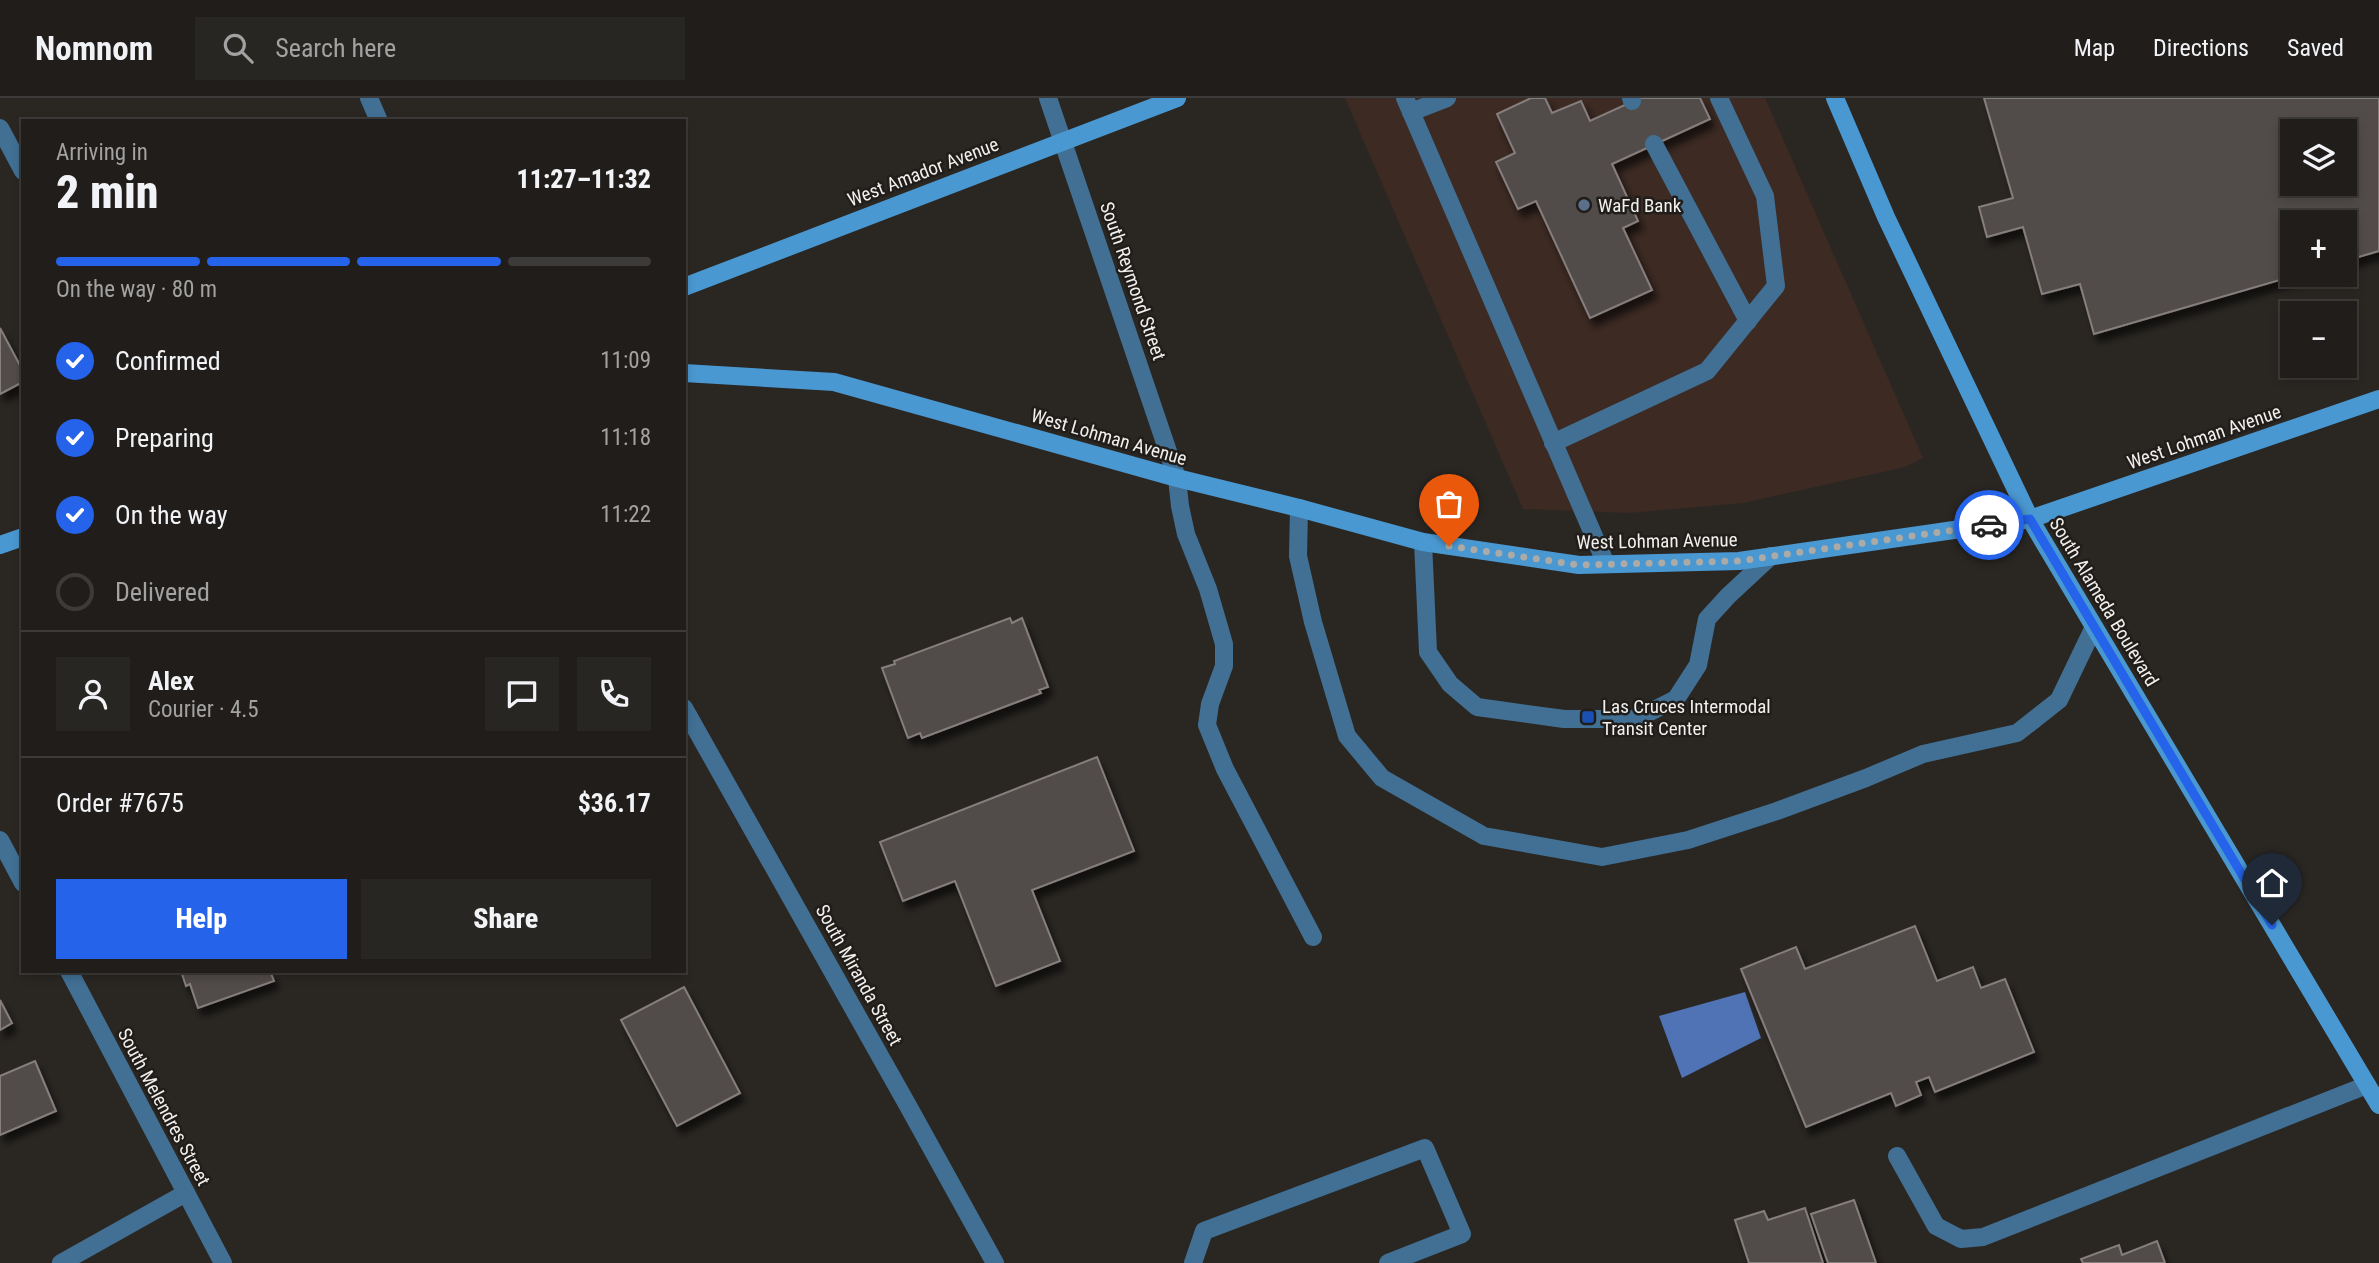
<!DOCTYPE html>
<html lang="en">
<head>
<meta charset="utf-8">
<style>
  body { margin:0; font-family:"Roboto Condensed",sans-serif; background:#282623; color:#f1f3f6; height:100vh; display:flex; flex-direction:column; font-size:26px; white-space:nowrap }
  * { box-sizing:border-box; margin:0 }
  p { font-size:23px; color:#a2a2a2 }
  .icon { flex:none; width:38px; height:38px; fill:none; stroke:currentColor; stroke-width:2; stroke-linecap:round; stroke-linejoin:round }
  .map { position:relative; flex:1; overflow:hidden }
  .side { position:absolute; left:21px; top:21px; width:665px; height:854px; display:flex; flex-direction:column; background:#201d1a; border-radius:0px; box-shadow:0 4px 10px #0003,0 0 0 2px #3d3b39 }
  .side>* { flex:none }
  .tools { position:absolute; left:2280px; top:21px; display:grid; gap:14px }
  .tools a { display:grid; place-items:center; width:77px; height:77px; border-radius:0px; background:#201d1a; box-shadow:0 4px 10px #0003,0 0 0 2px #3d3b39; font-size:35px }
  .pin { position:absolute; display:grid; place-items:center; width:60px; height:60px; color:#fff; margin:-72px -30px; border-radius:50% 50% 50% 0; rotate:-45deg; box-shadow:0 0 7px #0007 }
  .pin .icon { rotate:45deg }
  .courier { position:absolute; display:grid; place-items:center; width:70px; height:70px; margin:-35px; border:5px solid #2563eb; border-radius:50%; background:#fff; color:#222; box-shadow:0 2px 9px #0007 }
  .head em { font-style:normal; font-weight:800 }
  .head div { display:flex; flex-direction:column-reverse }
  .head { display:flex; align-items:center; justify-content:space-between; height:119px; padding:0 35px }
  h1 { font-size:46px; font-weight:800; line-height:52px }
  .bar { display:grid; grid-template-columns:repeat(4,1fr); gap:10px 7px; align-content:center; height:84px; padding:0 35px }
  .bar i { height:9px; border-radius:5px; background:#3d3b39 }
  .bar .active { background:#2563eb }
  .bar p { grid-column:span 4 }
  .line { display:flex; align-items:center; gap:18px; padding:0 35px; border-top:2px solid #3d3b39 }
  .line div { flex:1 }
  .round { display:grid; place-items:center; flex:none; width:74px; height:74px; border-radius:0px; background:#282623 }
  ol { padding:0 35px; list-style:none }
  li { display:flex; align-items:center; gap:21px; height:77px }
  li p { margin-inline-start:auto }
  li .icon { padding:7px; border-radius:50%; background:#2563eb; color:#fff; stroke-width:4 }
  li:last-child { color:#a2a2a2 }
  li i { width:38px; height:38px; border:4px solid #3d3b39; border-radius:50% }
  .button { display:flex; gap:14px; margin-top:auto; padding:14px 35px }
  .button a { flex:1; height:80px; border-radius:0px; background:#2563eb; color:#fff; font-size:28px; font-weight:800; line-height:80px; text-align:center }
  .button a+a { background:#282623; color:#f1f3f6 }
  header { display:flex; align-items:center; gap:42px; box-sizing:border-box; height:98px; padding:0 35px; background:#201d1a; border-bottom:2px solid #3d3b39 }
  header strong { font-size:33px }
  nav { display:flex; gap:38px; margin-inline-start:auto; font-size:24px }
  .search { width:490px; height:63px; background:#282623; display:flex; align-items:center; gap:18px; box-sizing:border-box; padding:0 24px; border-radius:0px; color:#a2a2a2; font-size:26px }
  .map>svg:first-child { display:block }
  .commercial { fill:#3c2a23 }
  .water { fill:#5073b5 }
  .building { fill:#514b4a; stroke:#857e7d; stroke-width:2; fill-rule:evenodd; filter:url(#shadow) }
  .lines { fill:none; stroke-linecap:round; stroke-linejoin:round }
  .service { stroke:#417094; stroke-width:18 }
  .minor { stroke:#417094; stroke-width:18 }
  .secondary { stroke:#4a98d2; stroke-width:18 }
  .done { stroke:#abaaa6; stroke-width:7; stroke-dasharray:0 12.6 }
  .route { stroke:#2563eb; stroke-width:9 }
  .service-dot { fill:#5c6f8a; stroke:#201d1a; stroke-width:2.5 }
  .transit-dot { fill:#1a4fb4; stroke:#201d1a; stroke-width:2.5 }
  .labels { text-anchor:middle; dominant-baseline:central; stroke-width:5; stroke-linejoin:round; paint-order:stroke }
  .street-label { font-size:19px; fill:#f1f0ed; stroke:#201d1a }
  .poi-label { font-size:19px; fill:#f1f0ed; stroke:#201d1a; text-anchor:start }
</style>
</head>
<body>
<header>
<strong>Nomnom</strong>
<div class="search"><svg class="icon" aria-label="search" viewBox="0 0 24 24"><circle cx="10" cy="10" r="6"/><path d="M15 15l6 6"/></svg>Search here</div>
<nav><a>Map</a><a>Directions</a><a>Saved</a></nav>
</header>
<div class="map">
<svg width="2379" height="1165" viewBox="0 0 2379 1165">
  <defs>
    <filter id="shadow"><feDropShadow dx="4.5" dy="8" stdDeviation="3.5" flood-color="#0009"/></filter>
  </defs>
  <rect width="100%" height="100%" fill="#2a2723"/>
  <path class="commercial" d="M1345,0h420l158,360 -18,9 -162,36 -113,10 -107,-4z"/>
  <path class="water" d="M1745,894l16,46 -79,40 -23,-62z"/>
  <g class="building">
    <path d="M1531,0h14l7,15 29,-12 9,20 50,-23h60l10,21 -98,45 26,57 -15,7 29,62 -62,28 -54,-117 -18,8 -22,-47 19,-9 -18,-39z"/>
    <path d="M1984,0h395v153l-34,10v-39h-53v53h5l-203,59 -14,-50 -38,10 -19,-67 -36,10 -8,-30 34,-9zM2292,33h53v53h-53z"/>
    <path d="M0,230l23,43v11l-23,12z"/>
    <path d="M1010,520l2,5 10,-5 26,69 -9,3 2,3 -119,45 -2,-5 -12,5 -26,-70 13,-4 -1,-3z"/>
    <path d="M1097,659l37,94 -102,39 28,71 -64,25 -41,-105 -52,20 -23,-59z"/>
    <path d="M1915,828l22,55 36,-14 8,21 24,-9 29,73 -99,40 -6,-15 -13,5 5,13 -25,11 -5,-13 -85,34 -65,-158 55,-22 9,22z"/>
    <path d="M181,873h89l4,10 -76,27 -8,-24 -4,2z"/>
    <path d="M684,889l56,106 -63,33 -56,-106z"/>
    <path d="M0,902l12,23 -12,7z"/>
    <path d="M35,963l21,50 -56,24v-59z"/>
    <path d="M1854,1102l22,63h-48l-17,-49z"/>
    <path d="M1805,1110l18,55h-74l-14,-43 29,-9 4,9z"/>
    <path d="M2157,1143l8,22h-82l-2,-4 38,-14 3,10z"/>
  </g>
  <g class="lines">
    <g class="service">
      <path d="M1405,0l201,466"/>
      <path d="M1631,0l1,3"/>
      <path d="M1411,14l36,-14"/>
      <path d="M0,30l23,43"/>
      <path d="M1654,46l94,177"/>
      <path d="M1553,345l154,-72 69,-85 -11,-90 -46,-98"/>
      <path d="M1177,380l3,28 6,28 22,55 16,55v22l-14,38 -3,21 18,44 88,168"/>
      <path d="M1299,410l-1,48 15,66 34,114 35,42 102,58 118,21 86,-17 89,-29 89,-33 57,-24 94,-21 42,-33 35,-73"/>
      <path d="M1423,444l5,110 22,32 27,23 87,12h72l40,-20 22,-34 9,-46 21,-23 43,-40"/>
      <path d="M1897,1058l39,70 25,13 22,-2 384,-152"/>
      <path d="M61,1165l125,-70"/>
      <path d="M1193,1165l11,-32 221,-83 37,86 -74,29"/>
    </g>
    <g class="minor">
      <path d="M369,0l10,23"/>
      <path d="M1048,0l129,380"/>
      <path d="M684,610l223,396 88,159"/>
      <path d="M0,742l23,43"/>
      <path d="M69,873l154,292"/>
    </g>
    <g class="secondary">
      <path d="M1835,0l51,119 144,302 349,586"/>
      <path d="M684,189l493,-189"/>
      <path d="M684,275l150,9 343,96 122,30 124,34 156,23 160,-4 291,-42 349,-120"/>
      <path d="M0,447l23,-8"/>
    </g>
  </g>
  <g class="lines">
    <path class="done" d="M1449,448l130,19 160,-4 250,-36"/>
    <path class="route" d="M1989,427l41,-6 242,406"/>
  </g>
  <circle class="service-dot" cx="1584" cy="107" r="7"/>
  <rect class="transit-dot" x="1581" y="612" width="14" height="14" rx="3.5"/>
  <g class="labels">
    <g class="street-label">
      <text transform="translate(923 74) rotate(-21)">West Amador Avenue</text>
      <text transform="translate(1133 183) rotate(71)">South Reymond Street</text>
      <text transform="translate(1109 339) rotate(16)">West Lohman Avenue</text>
      <text transform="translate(2204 339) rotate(-19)">West Lohman Avenue</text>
      <text transform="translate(1657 443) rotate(-1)">West Lohman Avenue</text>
      <text transform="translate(2104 504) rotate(59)">South Alameda Boulevard</text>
      <text transform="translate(859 877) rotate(61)">South Miranda Street</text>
      <text transform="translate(164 1009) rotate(62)">South Melendres Street</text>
    </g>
    <g class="poi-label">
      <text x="1598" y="107">WaFd Bank</text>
      <text x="1602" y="608">Las Cruces Intermodal<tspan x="1602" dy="22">Transit Center</tspan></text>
    </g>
  </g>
</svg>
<div class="tools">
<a><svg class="icon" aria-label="layers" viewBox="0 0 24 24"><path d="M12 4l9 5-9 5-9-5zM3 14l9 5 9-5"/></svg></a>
<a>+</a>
<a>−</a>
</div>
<div class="pin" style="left:1449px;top:448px;background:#ea580c"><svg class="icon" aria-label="bag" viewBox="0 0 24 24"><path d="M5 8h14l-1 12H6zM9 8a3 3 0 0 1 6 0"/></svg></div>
<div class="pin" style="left:2272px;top:827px;background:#1f2937"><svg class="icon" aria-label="home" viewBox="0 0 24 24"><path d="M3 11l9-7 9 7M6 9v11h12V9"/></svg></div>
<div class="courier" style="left:1989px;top:427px"><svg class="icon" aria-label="car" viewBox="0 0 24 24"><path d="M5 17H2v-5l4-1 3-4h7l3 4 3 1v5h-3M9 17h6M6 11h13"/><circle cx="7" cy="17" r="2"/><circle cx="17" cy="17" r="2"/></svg></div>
<section class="side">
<div class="head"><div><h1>2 min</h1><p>Arriving in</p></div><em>11:27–11:32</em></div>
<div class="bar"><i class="active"></i><i class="active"></i><i class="active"></i><i></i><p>On the way · 80 m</p></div>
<ol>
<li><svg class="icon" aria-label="check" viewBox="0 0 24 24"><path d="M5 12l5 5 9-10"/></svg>Confirmed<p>11:09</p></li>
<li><svg class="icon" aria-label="check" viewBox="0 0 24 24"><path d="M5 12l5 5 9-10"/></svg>Preparing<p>11:18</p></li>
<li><svg class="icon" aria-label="check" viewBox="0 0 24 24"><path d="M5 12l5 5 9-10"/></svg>On the way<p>11:22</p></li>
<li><i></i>Delivered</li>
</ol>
<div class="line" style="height:126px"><a class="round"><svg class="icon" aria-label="person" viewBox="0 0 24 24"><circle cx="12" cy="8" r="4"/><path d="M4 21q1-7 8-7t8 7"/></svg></a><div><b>Alex</b><p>Courier · 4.5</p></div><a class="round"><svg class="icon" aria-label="chat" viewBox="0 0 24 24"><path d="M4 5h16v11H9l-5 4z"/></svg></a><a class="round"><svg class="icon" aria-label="phone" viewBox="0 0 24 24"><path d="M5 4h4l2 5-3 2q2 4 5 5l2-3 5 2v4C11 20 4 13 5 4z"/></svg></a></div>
<div class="line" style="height:91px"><div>Order #7675</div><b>$36.17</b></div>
<div class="button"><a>Help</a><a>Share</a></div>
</section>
</div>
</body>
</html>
